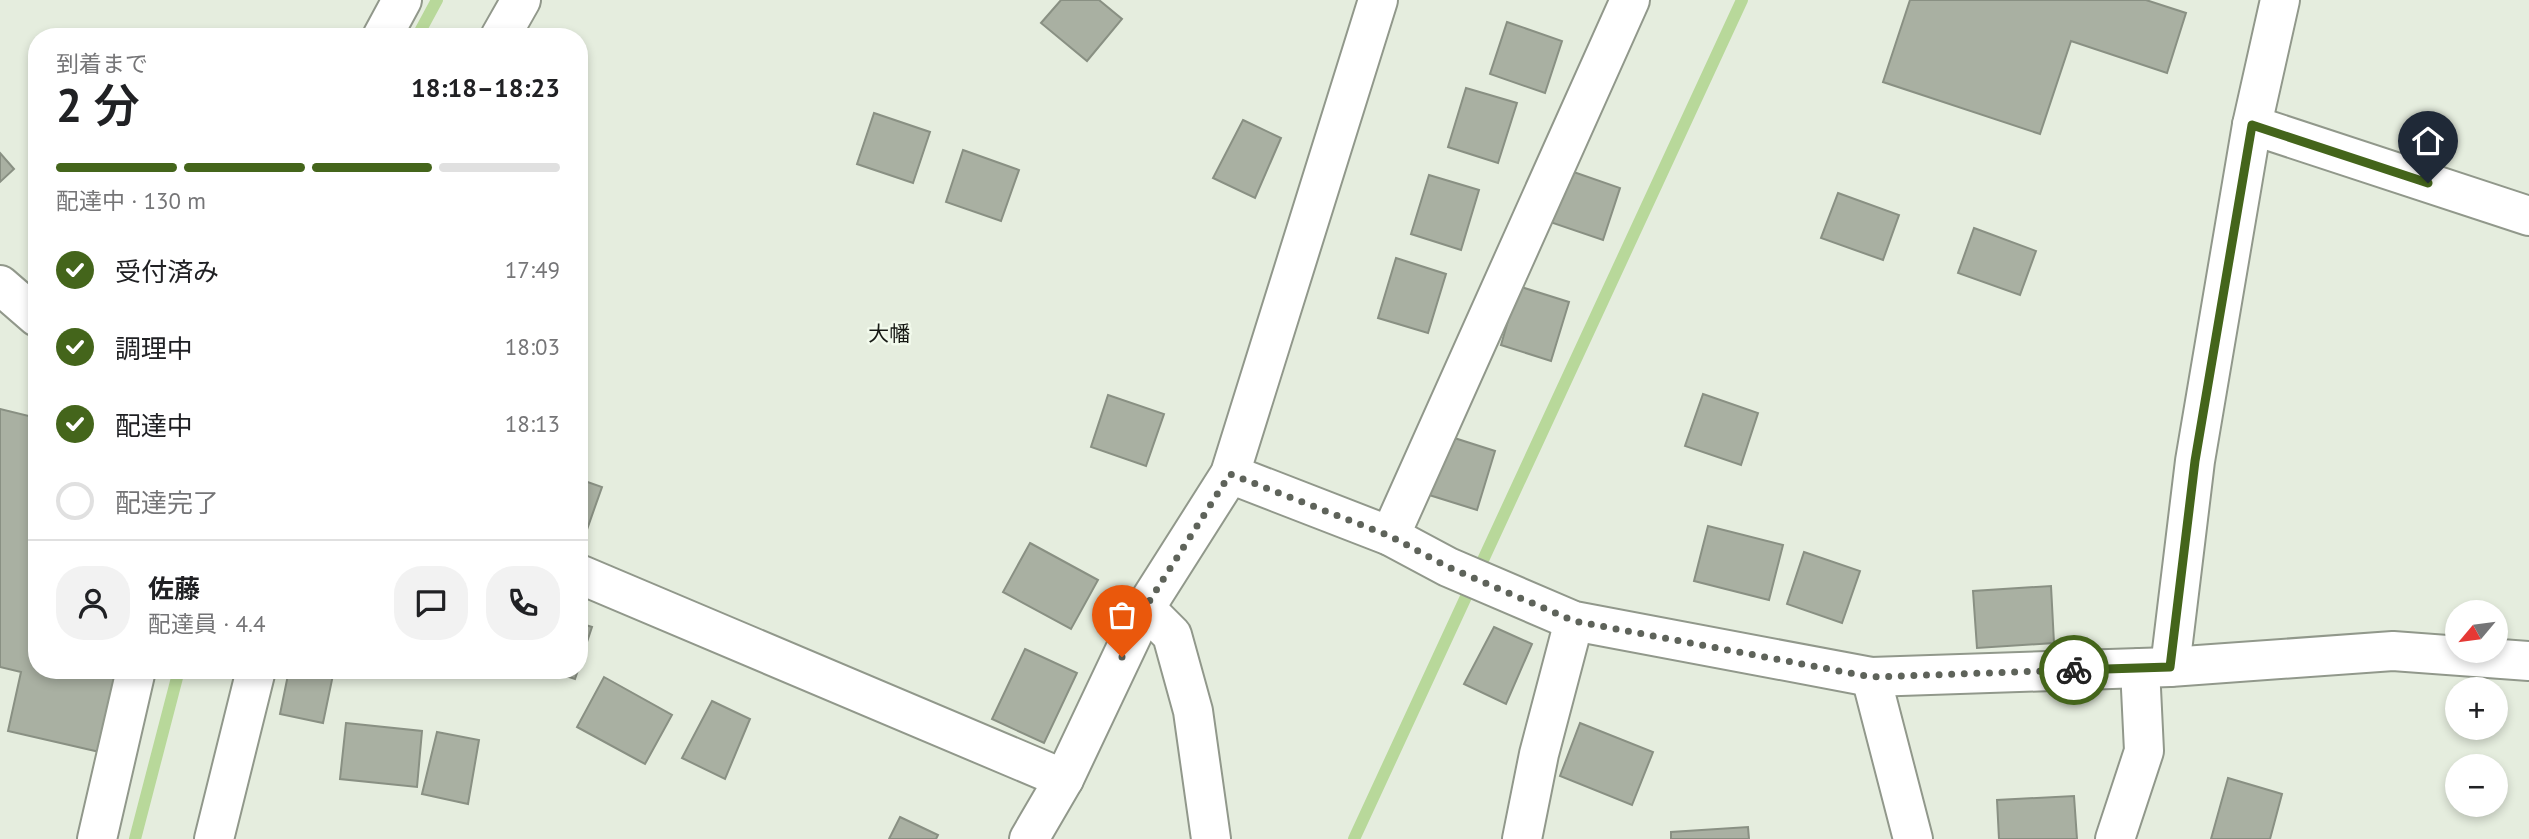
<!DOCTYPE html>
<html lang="ja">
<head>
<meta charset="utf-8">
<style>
  body { margin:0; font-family:"PT Sans","Noto Sans JP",sans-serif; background:#f2f2f2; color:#202124; height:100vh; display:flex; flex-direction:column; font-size:26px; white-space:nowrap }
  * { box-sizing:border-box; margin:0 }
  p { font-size:23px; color:#757577 }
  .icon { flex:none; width:38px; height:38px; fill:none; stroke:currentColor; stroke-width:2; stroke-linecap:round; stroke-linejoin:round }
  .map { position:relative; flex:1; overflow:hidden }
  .panel { position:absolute; left:28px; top:28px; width:560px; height:651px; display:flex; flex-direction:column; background:#fff; border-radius:28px; box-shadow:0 4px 10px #0003 }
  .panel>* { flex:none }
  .needle { width:46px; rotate:241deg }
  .fabs { position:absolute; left:2445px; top:600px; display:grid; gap:14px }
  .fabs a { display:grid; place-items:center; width:63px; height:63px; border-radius:50%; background:#fff; box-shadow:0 4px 10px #0003; font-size:35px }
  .pin { position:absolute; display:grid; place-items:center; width:60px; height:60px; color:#fff; margin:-72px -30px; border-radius:50% 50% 50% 0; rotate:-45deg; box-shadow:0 0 7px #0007 }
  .pin .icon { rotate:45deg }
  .courier { position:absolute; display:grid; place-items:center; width:70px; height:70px; margin:-35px; border:5px solid #44651b; border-radius:50%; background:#fff; color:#222; box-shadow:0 2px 9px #0007 }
  .summary em { font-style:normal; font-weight:600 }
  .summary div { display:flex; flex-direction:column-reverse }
  .summary { display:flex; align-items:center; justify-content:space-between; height:119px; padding:0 28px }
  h1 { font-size:46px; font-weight:600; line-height:52px }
  .bar { display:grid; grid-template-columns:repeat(4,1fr); gap:10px 7px; align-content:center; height:84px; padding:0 28px }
  .bar i { height:9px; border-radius:5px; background:#e0e0e0 }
  .bar .on { background:#44651b }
  .bar p { grid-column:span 4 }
  .line { display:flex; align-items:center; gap:18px; padding:0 28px; border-top:2px solid #e0e0e0 }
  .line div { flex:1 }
  .round { display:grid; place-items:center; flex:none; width:74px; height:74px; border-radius:28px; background:#f2f2f2 }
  ol { padding:0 28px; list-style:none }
  li { display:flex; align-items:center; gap:21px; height:77px }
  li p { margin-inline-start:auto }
  li .icon { padding:7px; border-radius:50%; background:#44651b; color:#fff; stroke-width:4 }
  li:last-child { color:#757577 }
  li i { width:38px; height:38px; border:4px solid #e0e0e0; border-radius:50% }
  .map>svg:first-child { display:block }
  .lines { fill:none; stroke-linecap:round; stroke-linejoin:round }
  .stream { stroke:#b8d89a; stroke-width:12 }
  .building { fill:#a9b0a2; stroke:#899083; stroke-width:2 }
  .minor-casing { stroke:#91988b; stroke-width:42 }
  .minor { stroke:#fff; stroke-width:38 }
  .done { stroke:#5e635a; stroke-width:7; stroke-dasharray:0 12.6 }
  .route { stroke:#44651b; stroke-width:9 }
  .labels { text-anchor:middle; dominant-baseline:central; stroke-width:5; stroke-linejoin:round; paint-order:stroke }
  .quarter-label { font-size:21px; fill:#151813; stroke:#f2faec }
</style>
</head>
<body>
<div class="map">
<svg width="2529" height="839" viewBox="0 0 2529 839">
  <rect width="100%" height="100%" fill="#e5edde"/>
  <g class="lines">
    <g class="stream">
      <path d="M417,37l20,-37"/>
      <path d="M135,839l44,-169"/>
      <path d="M1354,839l388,-839"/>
    </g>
  </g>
  <g class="building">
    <path d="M1061,0h38l23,19 -35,42 -46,-38z"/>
    <path d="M1910,0h236l40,13 -19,60 -96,-32 -31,93 -157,-52z"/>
    <path d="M1507,22l55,19 -17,52 -55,-19z"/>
    <path d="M1466,88l51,15 -19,60 -50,-16z"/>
    <path d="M874,113l56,19 -17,51 -56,-19z"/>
    <path d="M1243,120l38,18 -26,60 -42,-20z"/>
    <path d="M963,150l56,20 -18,51 -55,-19z"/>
    <path d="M0,153l14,16 -14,13z"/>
    <path d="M1565,169l55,19 -17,52 -56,-19z"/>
    <path d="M1429,175l50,15 -18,60 -50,-16z"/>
    <path d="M1838,193l61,22 -16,45 -62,-22z"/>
    <path d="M1974,228l62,23 -16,44 -62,-22z"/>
    <path d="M1396,258l50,16 -18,59 -50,-15z"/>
    <path d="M1518,286l51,16 -18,59 -50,-16z"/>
    <path d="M1703,394l55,19 -17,52 -56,-19z"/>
    <path d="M1108,395l56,19 -18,52 -55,-19z"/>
    <path d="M0,409l37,9v252h86l-19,83 -96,-22 13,-59 -21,-5z"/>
    <path d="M1445,435l50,16 -18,59 -51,-16z"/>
    <path d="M579,479l23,8 -18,51 -5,-1z"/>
    <path d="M1708,526l75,19 -14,55 -75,-19z"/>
    <path d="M1030,543l68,37 -27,49 -68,-37z"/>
    <path d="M1804,552l56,19 -18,52 -55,-19z"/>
    <path d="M2051,586l3,57 -77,5 -4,-57z"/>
    <path d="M579,623l13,4 -13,39z"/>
    <path d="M1494,627l38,17 -26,60 -42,-20z"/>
    <path d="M1025,649l52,24 -33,70 -52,-24z"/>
    <path d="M289,670h45l-11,53 -43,-9z"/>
    <path d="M548,670h30l-3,9z"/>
    <path d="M604,677l68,38 -27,49 -68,-37z"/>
    <path d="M712,701l38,18 -25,60 -43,-21z"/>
    <path d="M346,723l76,8 -5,56 -77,-8z"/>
    <path d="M1580,723l73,29 -21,53 -72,-29z"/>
    <path d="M437,732l42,8 -11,64 -46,-10z"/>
    <path d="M2228,778l54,16 -12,45h-59z"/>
    <path d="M2074,796l3,43h-78l-2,-39z"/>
    <path d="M900,817l38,18 -2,4h-47z"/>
    <path d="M1748,827l1,12h-78v-7z"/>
  </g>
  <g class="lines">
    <defs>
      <g id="minor">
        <path d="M382,37l20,-37"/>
        <path d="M500,37l21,-37"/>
        <path d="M2252,125l277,91"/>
        <path d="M0,285l37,32"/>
        <path d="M1230,474l160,62 58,31 126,54 297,56 299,-10 223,-16 136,10"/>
        <path d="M1390,536l240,-536"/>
        <path d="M579,574l485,205"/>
        <path d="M1145,608l27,27 21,76 18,128"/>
        <path d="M2170,667l25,-206 57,-336 28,-125"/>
        <path d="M1871,677l42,162"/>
        <path d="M97,839l39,-169"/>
        <path d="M214,839l42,-169"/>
        <path d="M1029,839l35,-60 81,-171 85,-134 148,-474"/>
        <path d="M1522,839l17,-85 35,-133"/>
        <path d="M2115,839l29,-88 -4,-83"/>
      </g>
    </defs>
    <use href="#minor" class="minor-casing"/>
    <use href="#minor" class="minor"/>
  </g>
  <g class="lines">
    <path class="done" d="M1122,657l23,-49 85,-134 160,62 58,31 126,54 297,56 203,-7"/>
    <path class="route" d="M2074,670l96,-3 25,-206 57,-336 176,58"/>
  </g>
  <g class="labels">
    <g class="quarter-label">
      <text x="889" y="333">大幡</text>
    </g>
  </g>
</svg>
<div class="fabs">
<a><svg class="needle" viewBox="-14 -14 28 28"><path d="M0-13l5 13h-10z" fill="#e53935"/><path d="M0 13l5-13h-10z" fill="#757577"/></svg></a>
<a>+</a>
<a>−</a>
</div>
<div class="pin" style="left:1122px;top:657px;background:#ea580c"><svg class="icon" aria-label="bag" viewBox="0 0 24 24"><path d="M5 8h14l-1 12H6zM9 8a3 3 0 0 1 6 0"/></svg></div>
<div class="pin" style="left:2428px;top:183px;background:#1f2937"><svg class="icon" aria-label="home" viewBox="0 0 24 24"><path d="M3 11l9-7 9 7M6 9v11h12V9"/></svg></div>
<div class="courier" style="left:2074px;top:670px"><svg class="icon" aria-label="bike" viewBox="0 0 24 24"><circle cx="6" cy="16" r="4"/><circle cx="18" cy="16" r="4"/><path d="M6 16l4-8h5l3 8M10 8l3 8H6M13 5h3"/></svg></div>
<section class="panel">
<div class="summary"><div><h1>2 分</h1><p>到着まで</p></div><em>18:18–18:23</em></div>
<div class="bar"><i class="on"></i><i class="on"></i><i class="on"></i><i></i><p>配達中 · 130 m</p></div>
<ol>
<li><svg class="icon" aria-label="check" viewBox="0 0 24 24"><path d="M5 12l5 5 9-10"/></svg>受付済み<p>17:49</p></li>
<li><svg class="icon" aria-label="check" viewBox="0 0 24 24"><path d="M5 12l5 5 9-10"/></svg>調理中<p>18:03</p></li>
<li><svg class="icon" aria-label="check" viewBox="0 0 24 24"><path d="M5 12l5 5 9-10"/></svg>配達中<p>18:13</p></li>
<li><i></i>配達完了</li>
</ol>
<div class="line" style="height:126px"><a class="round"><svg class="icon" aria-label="person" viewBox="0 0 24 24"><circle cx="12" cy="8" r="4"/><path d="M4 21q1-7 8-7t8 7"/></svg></a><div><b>佐藤</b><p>配達員 · 4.4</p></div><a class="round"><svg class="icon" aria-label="chat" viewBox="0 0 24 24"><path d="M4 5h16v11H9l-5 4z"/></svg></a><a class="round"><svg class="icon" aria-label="phone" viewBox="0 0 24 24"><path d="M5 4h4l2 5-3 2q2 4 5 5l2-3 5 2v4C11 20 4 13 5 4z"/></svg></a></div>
</section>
</div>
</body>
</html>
